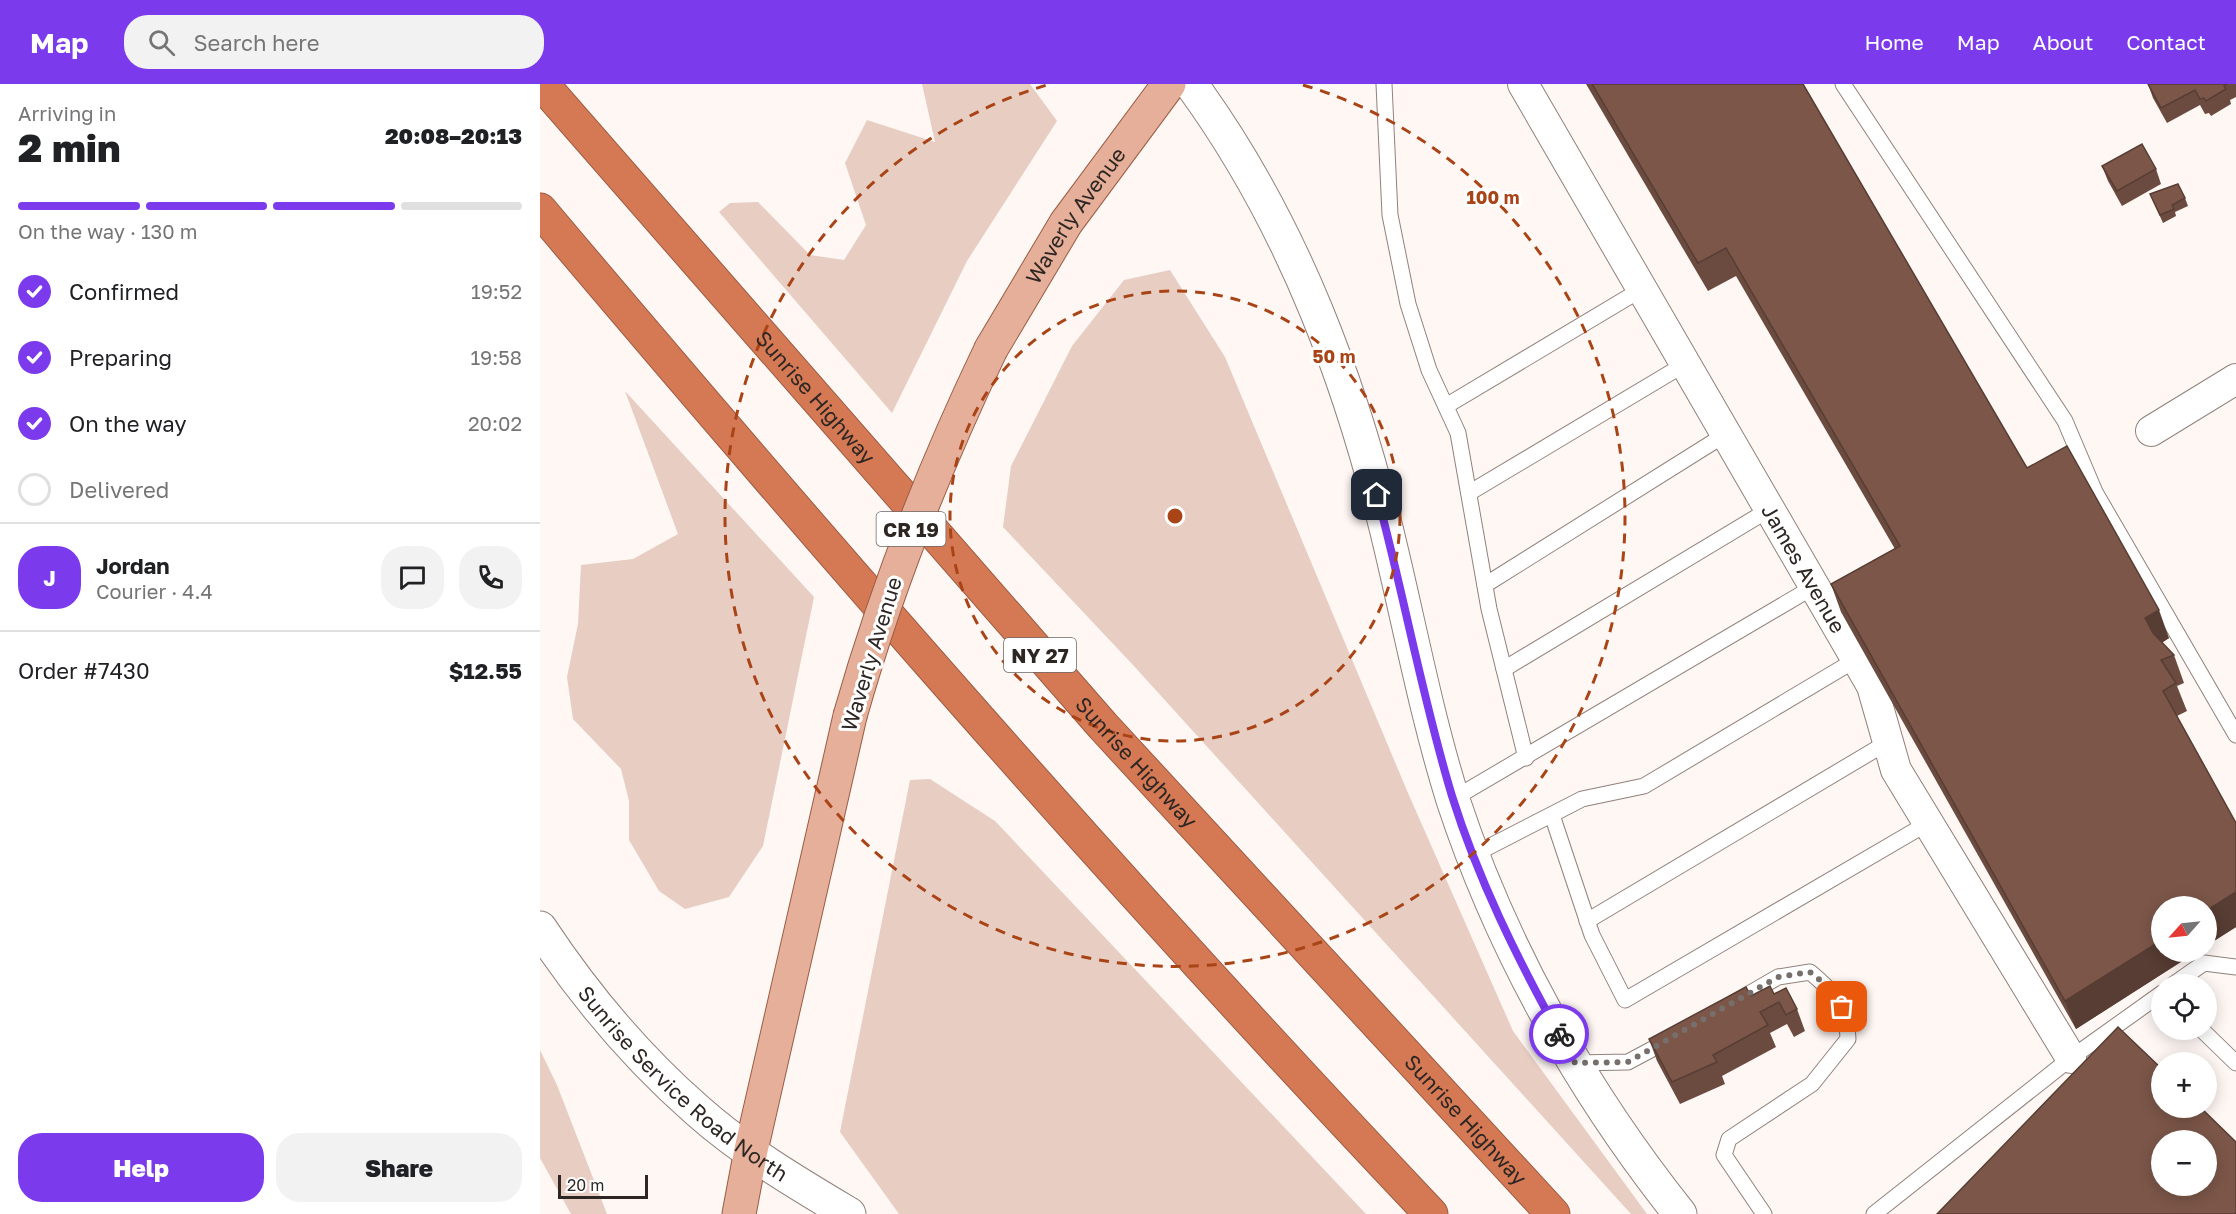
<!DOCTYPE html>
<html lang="en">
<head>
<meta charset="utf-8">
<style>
  body { margin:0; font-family:"Golos Text",sans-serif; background:#f2f2f2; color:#202124; height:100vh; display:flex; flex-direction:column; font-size:22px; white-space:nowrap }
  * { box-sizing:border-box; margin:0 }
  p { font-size:20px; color:#757577 }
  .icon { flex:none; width:33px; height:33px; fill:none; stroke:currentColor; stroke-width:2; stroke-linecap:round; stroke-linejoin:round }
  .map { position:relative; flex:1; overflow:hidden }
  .details { display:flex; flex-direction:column; background:#fff; width:540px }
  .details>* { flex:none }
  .needle { width:39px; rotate:243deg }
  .buttons { position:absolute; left:1611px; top:812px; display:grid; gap:12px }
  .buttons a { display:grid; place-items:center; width:66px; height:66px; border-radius:50%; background:#fff; box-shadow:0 3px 15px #0003; font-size:30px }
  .scale { position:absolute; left:18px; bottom:15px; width:90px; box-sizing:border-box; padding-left:6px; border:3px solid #2d2623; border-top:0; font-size:16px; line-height:21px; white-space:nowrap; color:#2d2623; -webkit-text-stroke:4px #fff; paint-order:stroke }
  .pin { position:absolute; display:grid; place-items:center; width:51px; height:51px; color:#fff; margin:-26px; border-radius:12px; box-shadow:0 3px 9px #0006 }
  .courier { position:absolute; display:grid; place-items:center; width:60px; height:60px; margin:-30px; border:4px solid #7c3aed; border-radius:50%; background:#fff; color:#222; box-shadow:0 2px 8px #0007 }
  .headline em { font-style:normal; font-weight:800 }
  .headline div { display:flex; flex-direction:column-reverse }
  .headline { display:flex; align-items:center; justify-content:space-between; height:102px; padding:0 18px }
  h1 { font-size:39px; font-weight:800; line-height:45px }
  .bar { display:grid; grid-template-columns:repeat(4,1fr); gap:9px 6px; align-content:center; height:72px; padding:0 18px }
  .bar i { height:8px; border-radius:4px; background:#e0e0e0 }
  .bar .on { background:#7c3aed }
  .bar p { grid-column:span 4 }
  .line { display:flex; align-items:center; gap:15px; padding:0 18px; border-top:2px solid #e0e0e0 }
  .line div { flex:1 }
  .round { display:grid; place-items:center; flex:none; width:63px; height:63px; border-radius:24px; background:#f2f2f2 }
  ol { padding:0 18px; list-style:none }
  li { display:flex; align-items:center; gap:18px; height:66px }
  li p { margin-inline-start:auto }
  li .icon { padding:6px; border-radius:50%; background:#7c3aed; color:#fff; stroke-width:4 }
  li:last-child { color:#757577 }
  li i { width:33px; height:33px; border:3px solid #e0e0e0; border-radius:50% }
  .action { display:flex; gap:12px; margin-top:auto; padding:12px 18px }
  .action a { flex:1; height:69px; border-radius:24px; background:#7c3aed; color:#fff; font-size:24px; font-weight:800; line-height:69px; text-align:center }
  .action a+a { background:#f2f2f2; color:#202124 }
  header { display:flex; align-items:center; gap:36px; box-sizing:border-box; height:84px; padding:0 30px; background:#7c3aed; color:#fff }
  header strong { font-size:28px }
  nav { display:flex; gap:33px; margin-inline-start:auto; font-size:21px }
  .search { width:420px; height:54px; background:#f2f2f2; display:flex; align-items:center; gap:15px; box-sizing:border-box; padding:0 21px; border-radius:24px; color:#757577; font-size:22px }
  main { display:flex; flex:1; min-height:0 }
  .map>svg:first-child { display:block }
  .green { fill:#e8cdc3 }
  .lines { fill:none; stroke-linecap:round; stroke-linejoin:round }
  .lane-casing { stroke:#92817b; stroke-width:17 }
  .street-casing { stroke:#92817b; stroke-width:32 }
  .secondary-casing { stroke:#92817b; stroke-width:35 }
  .primary-casing { stroke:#9a5c44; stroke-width:35 }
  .highway-casing { stroke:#9a5c44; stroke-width:35 }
  .lane { stroke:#fff; stroke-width:15 }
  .street { stroke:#fff; stroke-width:30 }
  .secondary { stroke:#fff; stroke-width:33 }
  .primary { stroke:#e6af99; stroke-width:33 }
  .highway { stroke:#d57955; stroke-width:33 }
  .primary-bridge-casing { stroke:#9a5c44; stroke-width:35; stroke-linecap:butt }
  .primary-bridge { stroke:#e6af99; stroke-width:33 }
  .wall { fill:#6b4b3f }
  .shaded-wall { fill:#573d33 }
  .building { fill:#7c5749; stroke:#573d33; stroke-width:1.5; fill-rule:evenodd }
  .done { stroke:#766f6c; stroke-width:6; stroke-dasharray:0 10.8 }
  .route { stroke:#7c3aed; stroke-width:8 }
  .ring { fill:none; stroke:#a94417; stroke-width:3; stroke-dasharray:10 8 }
  .labels { text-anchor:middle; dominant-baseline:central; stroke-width:6; stroke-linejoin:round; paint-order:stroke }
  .shield { fill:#fff; stroke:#6c6765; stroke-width:1.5 }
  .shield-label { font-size:20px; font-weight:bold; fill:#2d2623 }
  .street-label { font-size:21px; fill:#2d2623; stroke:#fff }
  .centre { fill:#a94417; stroke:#fff; stroke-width:3 }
  .ring-label { font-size:18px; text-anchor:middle; font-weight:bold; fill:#a94417; stroke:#fff; stroke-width:6; stroke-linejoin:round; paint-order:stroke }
</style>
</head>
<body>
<header>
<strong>Map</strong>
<div class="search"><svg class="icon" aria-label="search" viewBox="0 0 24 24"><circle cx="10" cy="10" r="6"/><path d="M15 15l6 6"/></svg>Search here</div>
<nav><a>Home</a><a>Map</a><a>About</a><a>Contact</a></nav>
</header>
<main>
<section class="details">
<div class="headline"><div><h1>2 min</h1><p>Arriving in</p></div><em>20:08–20:13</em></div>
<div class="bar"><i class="on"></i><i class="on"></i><i class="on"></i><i></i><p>On the way · 130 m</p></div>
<ol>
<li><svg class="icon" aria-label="check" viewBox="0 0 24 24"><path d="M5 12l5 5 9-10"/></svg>Confirmed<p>19:52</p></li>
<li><svg class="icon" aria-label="check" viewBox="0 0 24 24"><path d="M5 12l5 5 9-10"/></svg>Preparing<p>19:58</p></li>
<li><svg class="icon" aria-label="check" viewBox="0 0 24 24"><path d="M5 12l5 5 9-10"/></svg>On the way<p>20:02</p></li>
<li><i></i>Delivered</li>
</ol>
<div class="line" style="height:108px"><b class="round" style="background:#7c3aed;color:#fff">J</b><div><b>Jordan</b><p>Courier · 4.4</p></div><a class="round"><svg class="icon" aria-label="chat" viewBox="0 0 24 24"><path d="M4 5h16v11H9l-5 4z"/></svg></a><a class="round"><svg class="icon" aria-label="phone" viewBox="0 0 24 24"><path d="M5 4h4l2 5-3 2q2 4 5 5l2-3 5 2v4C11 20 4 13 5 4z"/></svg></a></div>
<div class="line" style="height:78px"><div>Order #7430</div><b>$12.55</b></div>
<div class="action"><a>Help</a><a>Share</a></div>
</section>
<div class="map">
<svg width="1696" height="1130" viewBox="0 0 1696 1130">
  <rect width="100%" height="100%" fill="#fff7f4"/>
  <g class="green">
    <path d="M382,0h108l27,37 -90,140 -75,152 -173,-201 11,-9 28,-1 52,53 34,5 22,-35 -21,-62 22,-43 68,22z"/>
    <path d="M630,186l55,87 183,436 105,238 134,183h-16l-498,-549 -130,-138 8,-61 61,-120 52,-66z"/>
    <path d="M85,307l189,206 -51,249 -34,51 -44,12 -26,-18 -30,-51v-39l-8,-32 -48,-50 -6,-42 11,-53 3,-59 52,-6 45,-25z"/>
    <path d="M390,695l65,42 371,393h-467l-59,-82 70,-352z"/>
    <path d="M0,966l17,35 50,129h-36l-31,-56z"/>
  </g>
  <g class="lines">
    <defs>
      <g id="lane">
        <path d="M844,0l6,131 18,89 21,66 29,63 31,176 37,149"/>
        <path d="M1303,0l222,337 30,71 141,243"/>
        <path d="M906,322l196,-117"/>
        <path d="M929,409l216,-129"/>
        <path d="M945,501l241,-151"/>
        <path d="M964,585l266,-160"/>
        <path d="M913,715l362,-213"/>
        <path d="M1012,731l40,120 33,65 303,-177"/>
        <path d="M933,771l109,-56 62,-13 213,-127"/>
        <path d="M1047,837l301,-179"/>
        <path d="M1634,900l30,-21 32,4"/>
        <path d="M1193,919l45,-26 32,-5c25,21 37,33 38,67l-36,45 -83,55 -5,16 40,59"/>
        <path d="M1661,945l35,34"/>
        <path d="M1035,979l53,-1 43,-23"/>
        <path d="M1334,1130l197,-156 91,-65"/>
      </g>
      <g id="street">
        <path id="s1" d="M983,0l349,602 24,84 175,288"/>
        <path d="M1611,347l85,-52"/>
      </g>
      <g id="secondary">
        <path d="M651,0c103,141 163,304 202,473 19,81 35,163 60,243 49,149 129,291 227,414"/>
        <path id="s2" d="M0,844c45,68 96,129 158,183 45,40 99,72 151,103"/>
      </g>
      <g id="primary">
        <path id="s3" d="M451,265l75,-126 103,-139"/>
        <path d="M199,1130l12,-64 99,-434"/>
      </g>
      <g id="highway">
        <path id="s4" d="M2,0l561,642 450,488"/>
        <path d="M0,126c289,342 583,679 891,1004"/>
      </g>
    </defs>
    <use href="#lane" class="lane-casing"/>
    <use href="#street" class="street-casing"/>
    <use href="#secondary" class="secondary-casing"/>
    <use href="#primary" class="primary-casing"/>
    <use href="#highway" class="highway-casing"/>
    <use href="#lane" class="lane"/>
    <use href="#street" class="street"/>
    <use href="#secondary" class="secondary"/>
    <use href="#primary" class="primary"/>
    <use href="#highway" class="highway"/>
    <defs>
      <path id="primary-bridge" d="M310,632c36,-127 84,-248 141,-367"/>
    </defs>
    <use href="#primary-bridge" class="primary-bridge-casing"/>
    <use href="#primary-bridge" class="primary-bridge"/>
  </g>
  <g class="wall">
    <path d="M1046,0h217l224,384 142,170 -7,5 12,12 10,28 -7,3 10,25 -10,5 59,107v104l-30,19 -44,5h36l-122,78 -235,-417 -10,-28 64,-35 -159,-273 -28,15z"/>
    <path d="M1608,0h88v13l-6,3 1,4 -20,12 -2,-3 -4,1 -5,-9 -33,18 -14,-25z"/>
    <path d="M1562,82l54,3 5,15 -39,22 -14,-25z"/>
    <path d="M1610,110l35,4 3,8 -13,6 1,4 -13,7z"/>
    <path d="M1234,910l23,15 8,22 -11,6 -7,-13 -17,9 6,14 -54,29 3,8 -45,20 -23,-43 -8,-22 102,-43z"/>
  </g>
  <g class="shaded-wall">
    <path d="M1619,526l10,28 -14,8 -10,-28z"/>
    <path d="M1696,808v35l-30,19v-35z"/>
    <path d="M1622,856v11h36l-122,78 -11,-28z"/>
  </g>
  <g class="building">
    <path d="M1052,0h211l224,384 40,-22 92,164 -14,8 8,15 21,22 -13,5 15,23 -13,8 73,132v69l-30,19v-5h-44v34l-97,61 -234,-417 69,-38 -174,-298 -28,15z"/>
    <path d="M1608,0h79l-3,2 2,3 -20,12 -2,-3 -4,1 -5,-9 -34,18z"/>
    <path d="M1602,60l14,25 -39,22 -15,-25z"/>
    <path d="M1638,100l7,14 -13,7 2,4 -14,6 -10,-21z"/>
    <path d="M1230,902l4,8 12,-6 11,21 -11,6 -7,-13 -19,10 8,13 -55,30 4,7 -45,20 -23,-43 97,-52 5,9z"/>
    <path d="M1578,943l44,42v38h38l36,35v72h-299zM1622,1056h44v45h-44z"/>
  </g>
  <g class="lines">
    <path class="done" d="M1019,950l16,29 53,-1 150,-85 32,-5 26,21 6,14"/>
    <path class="route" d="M837,411c27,100 45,202 75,301 26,83 65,162 107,238"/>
  </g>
  <g class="ring">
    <circle cx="635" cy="432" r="225"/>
    <path d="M763 1A450 450 0 1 1 507 1"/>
  </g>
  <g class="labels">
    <g class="shield">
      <rect x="336.5" y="428" width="69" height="34" rx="4.5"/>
      <rect x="464" y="554" width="72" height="34" rx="4.5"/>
    </g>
    <g class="shield-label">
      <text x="371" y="445">CR 19</text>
      <text x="500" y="571">NY 27</text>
    </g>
    <g class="street-label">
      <text stroke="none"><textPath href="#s3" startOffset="158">Waverly Avenue</textPath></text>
      <text stroke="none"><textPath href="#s4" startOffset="416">Sunrise Highway</textPath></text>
      <text stroke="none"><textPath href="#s1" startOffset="560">James Avenue</textPath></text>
      <text transform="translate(331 570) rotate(-73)">Waverly Avenue</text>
      <text stroke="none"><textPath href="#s4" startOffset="902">Sunrise Highway</textPath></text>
      <text stroke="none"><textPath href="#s2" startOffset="213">Sunrise Service Road North</textPath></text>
      <text stroke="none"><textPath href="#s4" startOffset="1388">Sunrise Highway</textPath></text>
    </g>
  </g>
  <circle cx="635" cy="432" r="9" class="centre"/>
  <g class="ring-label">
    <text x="953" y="120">100 m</text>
    <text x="794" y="279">50 m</text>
  </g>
</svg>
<div class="buttons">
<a><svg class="needle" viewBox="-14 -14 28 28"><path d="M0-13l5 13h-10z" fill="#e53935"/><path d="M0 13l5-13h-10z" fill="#757577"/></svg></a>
<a><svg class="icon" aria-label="locate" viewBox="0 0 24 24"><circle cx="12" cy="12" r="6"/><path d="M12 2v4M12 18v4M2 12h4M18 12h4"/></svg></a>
<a>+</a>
<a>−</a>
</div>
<div class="scale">20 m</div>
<div class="pin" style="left:1302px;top:923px;background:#ea580c"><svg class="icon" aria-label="bag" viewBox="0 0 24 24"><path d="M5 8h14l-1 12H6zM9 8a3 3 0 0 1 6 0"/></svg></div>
<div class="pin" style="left:837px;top:411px;background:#1f2937"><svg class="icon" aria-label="home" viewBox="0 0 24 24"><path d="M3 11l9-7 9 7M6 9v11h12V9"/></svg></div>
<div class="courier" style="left:1019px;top:950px"><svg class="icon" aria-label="bike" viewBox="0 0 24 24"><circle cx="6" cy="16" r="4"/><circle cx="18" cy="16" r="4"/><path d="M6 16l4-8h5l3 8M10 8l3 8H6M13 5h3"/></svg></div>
</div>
</main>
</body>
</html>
